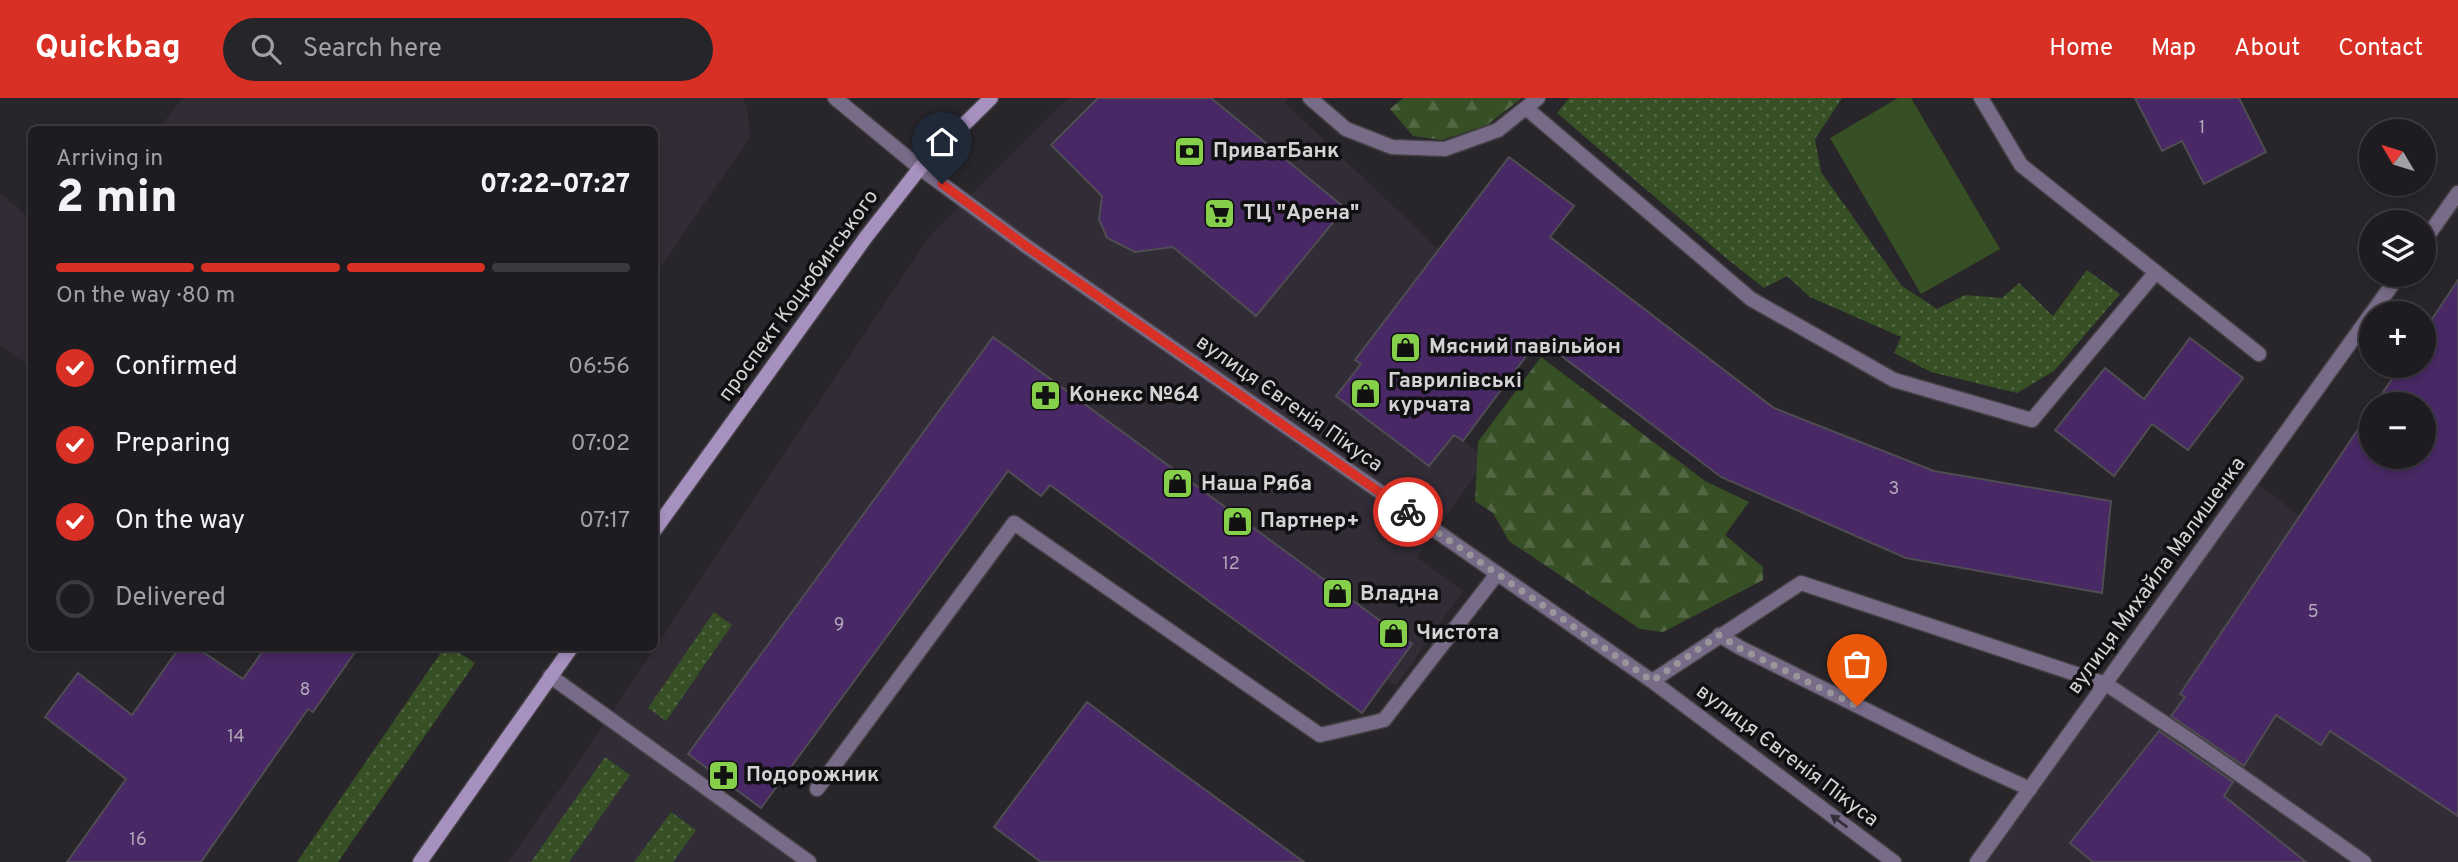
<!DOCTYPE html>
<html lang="en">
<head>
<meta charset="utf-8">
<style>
  body { margin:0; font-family:Overpass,sans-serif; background:#262529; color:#f1f3f6; height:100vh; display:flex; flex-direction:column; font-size:26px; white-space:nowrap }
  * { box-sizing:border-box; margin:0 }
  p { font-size:23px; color:#a1a1a5 }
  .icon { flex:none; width:38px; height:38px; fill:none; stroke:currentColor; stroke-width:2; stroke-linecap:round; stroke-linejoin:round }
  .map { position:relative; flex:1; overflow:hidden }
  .panel { position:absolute; left:28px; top:28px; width:630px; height:525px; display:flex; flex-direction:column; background:#1e1c20; border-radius:10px; box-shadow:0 4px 10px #0003,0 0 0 2px #3c3a3e }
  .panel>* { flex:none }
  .needle { width:46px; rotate:308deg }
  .tools { position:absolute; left:2359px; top:21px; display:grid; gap:14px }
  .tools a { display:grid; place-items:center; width:77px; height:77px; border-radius:50%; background:#1e1c20; box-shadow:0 4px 10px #0003,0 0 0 2px #3c3a3e; font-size:35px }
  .pin { position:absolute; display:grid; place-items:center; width:60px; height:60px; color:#fff; margin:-72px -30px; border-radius:50% 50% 50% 0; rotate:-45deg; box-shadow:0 0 7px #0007 }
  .pin .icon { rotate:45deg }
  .courier { position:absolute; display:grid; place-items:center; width:70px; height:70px; margin:-35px; border:5px solid #d93025; border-radius:50%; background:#fff; color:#222; box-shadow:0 2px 9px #0007 }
  .summary em { font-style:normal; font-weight:800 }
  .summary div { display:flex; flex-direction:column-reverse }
  .summary { display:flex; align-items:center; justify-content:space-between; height:119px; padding:0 28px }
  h1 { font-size:46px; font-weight:800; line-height:52px }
  .bar { display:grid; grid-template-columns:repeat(4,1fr); gap:10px 7px; align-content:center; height:84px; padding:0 28px }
  .bar i { height:9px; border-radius:5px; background:#3c3a3e }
  .bar .current { background:#d93025 }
  .bar p { grid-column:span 4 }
  ol { padding:0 28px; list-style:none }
  li { display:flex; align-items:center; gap:21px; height:77px }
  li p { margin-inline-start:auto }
  li .icon { padding:7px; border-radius:50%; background:#d93025; color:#fff; stroke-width:4 }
  li:last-child { color:#a1a1a5 }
  li i { width:38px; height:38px; border:4px solid #3c3a3e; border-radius:50% }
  header { display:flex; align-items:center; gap:42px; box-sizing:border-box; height:98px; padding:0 35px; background:#d93025; color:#fff }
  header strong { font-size:33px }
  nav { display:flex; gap:38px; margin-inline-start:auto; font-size:24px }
  .search { width:490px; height:63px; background:#262529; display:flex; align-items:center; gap:18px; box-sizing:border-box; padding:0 24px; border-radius:38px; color:#a1a1a5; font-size:26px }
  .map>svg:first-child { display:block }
  .built { fill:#312c36 }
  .grass { fill:url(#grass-dots) }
  .forest { fill:url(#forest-firs) }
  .park { fill:#374f25 }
  .building { fill:#482965; stroke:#4f4d52; stroke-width:2 }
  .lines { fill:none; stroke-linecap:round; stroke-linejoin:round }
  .service-casing { stroke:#444246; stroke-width:17 }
  .minor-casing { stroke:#444246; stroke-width:17 }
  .secondary-casing { stroke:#444246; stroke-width:17 }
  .service { stroke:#786b88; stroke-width:14 }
  .minor { stroke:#786b88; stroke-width:14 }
  .secondary { stroke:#a791bf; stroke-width:14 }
  .oneway { fill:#342f3b }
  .done { stroke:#98969a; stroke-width:7; stroke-dasharray:0 12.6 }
  .route { stroke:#d93025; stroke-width:9 }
  .labels { text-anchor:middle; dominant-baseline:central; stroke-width:7; stroke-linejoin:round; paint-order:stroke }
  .number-label { font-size:18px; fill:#b2a8ba }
  .poi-label { font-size:21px; font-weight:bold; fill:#d5d3d6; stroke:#100f11; text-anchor:start }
  .street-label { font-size:21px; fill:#d5d3d6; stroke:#100f11 }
</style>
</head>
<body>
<header>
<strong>Quickbag</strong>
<div class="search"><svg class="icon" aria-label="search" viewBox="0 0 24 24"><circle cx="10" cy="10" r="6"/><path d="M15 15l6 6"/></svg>Search here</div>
<nav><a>Home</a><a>Map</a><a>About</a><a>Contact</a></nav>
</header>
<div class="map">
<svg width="2458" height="764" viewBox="0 0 2458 764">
  <defs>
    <pattern id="grass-dots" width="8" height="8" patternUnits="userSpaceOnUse" patternTransform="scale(1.75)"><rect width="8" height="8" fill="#374f25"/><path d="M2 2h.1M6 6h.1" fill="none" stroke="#536744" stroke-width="1.8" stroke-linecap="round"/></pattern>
    <pattern id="forest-firs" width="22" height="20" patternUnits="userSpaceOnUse" patternTransform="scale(1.75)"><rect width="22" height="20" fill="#374f25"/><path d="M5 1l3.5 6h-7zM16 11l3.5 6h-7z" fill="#536744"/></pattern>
  </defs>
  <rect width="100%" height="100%" fill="#28262a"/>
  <g class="built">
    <path d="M183,0h560l4,8 3,31 -95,138 -1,-145 -496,-1z"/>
    <path d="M1068,0h222l-5,5 154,147 -84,109 132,100 -70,98 46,34 -67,95 -390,-279 -295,384 98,71h-301l70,-99 352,-527z"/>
    <path d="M0,95l31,27v147l-31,-22z"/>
    <path d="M2252,382l48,36 158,64v282h-481z"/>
  </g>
  <g class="grass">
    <path d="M1569,0h273l-27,41 6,33 81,114 35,23 28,-14 37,3 17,-15 34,33 34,-46 33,24 -66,77 -37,22 -86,-21 -37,-19 7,-16 -91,-40 -23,-21 -23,12 -38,-30 -169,-145z"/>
    <path d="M714,514l18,13 -66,96 -18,-13z"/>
    <path d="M444,550h8l23,15 -137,199h-41z"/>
    <path d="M605,659l25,18 -61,87h-38z"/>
    <path d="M671,714l25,18 -23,32h-39z"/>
  </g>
  <g class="forest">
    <path d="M1403,0h119l-35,27 -45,15 -29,-4 -23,-27z"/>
    <path d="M1541,259l164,124 44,21 -24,33 38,32v13l-100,52 -23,-3 -131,-88 -16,-28 -18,-12 3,-59z"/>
  </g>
  <path class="park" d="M1898,0h13l89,151 -79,45 -91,-156z"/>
  <g class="building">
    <path d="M1098,0h113l134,110 -89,108 -83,-69 -38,5 -28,-14 -8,-19 3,-23 -51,-51z"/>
    <path d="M2135,0h104l27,54 -62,32 -22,-43 -20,10z"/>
    <path d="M1509,59l65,49 -24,31 224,171 160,63 177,30 -9,92 -196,-35 -185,-81 -182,-138 -76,102 -9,-6 -25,31 -93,-70 25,-32 -6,-4z"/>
    <path d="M2458,182v536l-128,-85 -9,14 -45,-30 -32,51 -73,-50 14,-19 -5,-3 191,-284v47h53v-53h-49l26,-38h23v-35z"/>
    <path d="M993,239l419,307 -50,69 -312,-228 -9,11 -33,-25 -247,337 -73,-54z"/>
    <path d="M2190,240l53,40 -55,72 -36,-26 -38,52 -59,-46 50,-62 39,31z"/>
    <path d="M179,550h18l46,31 22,-31h93l-45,64 -5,-3 -107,153h-134l59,-83 -81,-62 33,-44 54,42z"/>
    <path d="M1087,604l72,54 145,106h-263l-47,-35z"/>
    <path d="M2159,633l74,51 -9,14 82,66h-213l-23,-19z"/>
  </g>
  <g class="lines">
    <defs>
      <g id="service">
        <path d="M1310,0l36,31 46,18 53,2 53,-19 40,-32"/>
        <path d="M1981,0l40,67 238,189"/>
        <path d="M1526,10l225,191 143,81 138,40 124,-148"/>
        <path d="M1719,537l20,12 236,117 55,25"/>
        <path d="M550,578l259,186"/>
        <path d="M1652,583l149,-98 305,101 84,56 174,122"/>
        <path d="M817,691l197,-266 306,212 64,-15 113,-146"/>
      </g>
      <g id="minor">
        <path d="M835,0l85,70 106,78 626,435 242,181"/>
        <path d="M2424,143l34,-48"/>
        <path d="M2372,215l27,-38"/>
        <path d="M1977,764l394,-548"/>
      </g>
      <g id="secondary">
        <path d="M654,433l212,-294 54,-69 71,-70"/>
        <path d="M420,764l151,-214"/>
      </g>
    </defs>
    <use href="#service" class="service-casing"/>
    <use href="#minor" class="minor-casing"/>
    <use href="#secondary" class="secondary-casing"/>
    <use href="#service" class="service"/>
    <use href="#minor" class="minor"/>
    <use href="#secondary" class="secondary"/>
  </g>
  <defs><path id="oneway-solid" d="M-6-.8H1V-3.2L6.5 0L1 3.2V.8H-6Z" transform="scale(1.75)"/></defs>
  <use class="oneway" href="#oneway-solid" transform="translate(1839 723) rotate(-143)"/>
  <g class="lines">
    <path class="done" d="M1408,414l244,169 67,-46 20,13 118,58"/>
    <path class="route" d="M942,86l84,62 382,266"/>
  </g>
  <defs>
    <symbol id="bank-square" viewBox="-11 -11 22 22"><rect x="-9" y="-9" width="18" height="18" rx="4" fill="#86cf4b" stroke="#100f11"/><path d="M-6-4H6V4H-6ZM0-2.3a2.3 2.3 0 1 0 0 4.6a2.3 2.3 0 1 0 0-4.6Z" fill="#111"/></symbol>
    <symbol id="supermarket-square" viewBox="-11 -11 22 22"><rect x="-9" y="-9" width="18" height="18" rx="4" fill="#86cf4b" stroke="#100f11"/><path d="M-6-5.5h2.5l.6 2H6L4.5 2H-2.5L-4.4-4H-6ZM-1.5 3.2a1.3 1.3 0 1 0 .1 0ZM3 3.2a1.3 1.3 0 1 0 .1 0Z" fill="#111"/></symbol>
    <symbol id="shop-square" viewBox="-11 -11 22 22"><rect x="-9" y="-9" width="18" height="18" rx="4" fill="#86cf4b" stroke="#100f11"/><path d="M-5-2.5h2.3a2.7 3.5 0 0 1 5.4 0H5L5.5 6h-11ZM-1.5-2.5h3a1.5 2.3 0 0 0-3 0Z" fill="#111"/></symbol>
    <symbol id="pharmacy-square" viewBox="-11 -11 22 22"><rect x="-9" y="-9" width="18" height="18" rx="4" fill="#86cf4b" stroke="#100f11"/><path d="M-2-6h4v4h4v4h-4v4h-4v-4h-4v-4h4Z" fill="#111"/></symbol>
  </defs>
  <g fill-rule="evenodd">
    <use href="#bank-square" x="1172" y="36" width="35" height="35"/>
    <use href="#supermarket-square" x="1202" y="98" width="35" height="35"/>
    <use href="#shop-square" x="1388" y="232" width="35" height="35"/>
    <use href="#shop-square" x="1348" y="278" width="35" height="35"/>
    <use href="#pharmacy-square" x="1028" y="280" width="35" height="35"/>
    <use href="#shop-square" x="1160" y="368" width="35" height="35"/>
    <use href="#shop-square" x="1220" y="406" width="35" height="35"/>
    <use href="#shop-square" x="1320" y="478" width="35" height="35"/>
    <use href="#shop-square" x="1376" y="518" width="35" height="35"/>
    <use href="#pharmacy-square" x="706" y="660" width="35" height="35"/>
  </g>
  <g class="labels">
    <g class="number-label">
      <text x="2202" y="30">1</text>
      <text x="1894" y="391">3</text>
      <text x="1231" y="466">12</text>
      <text x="2313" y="514">5</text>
      <text x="839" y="527">9</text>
      <text x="305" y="592">8</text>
      <text x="236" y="639">14</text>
      <text x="138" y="742">16</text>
    </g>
    <g class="poi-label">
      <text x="1213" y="53">ПриватБанк</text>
      <text x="1243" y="115">ТЦ "Арена"</text>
      <text x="1429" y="249">Мясний павільйон</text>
      <text x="1388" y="283">Гаврилівські<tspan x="1388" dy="24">курчата</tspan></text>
      <text x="1069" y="297">Конекс №64</text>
      <text x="1201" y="386">Наша Ряба</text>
      <text x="1260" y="423">Партнер+</text>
      <text x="1360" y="496">Владна</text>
      <text x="1416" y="535">Чистота</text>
      <text x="746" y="677">Подорожник</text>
    </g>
    <g class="street-label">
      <text transform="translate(799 198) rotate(-54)">проспект Коцюбинського</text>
      <text transform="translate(1289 306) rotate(35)">вулиця Євгенія Пікуса</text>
      <text transform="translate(2157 478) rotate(-54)">вулиця Михайла Малишенка</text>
      <text transform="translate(1787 658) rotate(37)">вулиця Євгенія Пікуса</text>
    </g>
  </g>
</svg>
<div class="tools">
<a><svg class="needle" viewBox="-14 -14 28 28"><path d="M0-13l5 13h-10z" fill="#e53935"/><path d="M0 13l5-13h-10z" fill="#a1a1a5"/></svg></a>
<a><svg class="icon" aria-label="layers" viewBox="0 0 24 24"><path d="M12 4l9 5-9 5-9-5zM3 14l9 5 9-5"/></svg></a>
<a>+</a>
<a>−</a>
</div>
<div class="pin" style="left:1857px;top:608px;background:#ea580c"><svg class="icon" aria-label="bag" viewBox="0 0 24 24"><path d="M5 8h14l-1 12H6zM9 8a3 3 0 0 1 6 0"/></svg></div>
<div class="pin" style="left:942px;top:86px;background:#1f2937"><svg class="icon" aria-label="home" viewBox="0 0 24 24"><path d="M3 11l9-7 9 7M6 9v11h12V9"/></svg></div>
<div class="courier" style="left:1408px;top:414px"><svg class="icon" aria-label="bike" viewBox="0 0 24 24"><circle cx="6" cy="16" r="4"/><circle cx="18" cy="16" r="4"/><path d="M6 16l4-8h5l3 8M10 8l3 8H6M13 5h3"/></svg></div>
<section class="panel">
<div class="summary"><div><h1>2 min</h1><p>Arriving in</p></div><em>07:22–07:27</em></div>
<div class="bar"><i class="current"></i><i class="current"></i><i class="current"></i><i></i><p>On the way · 80 m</p></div>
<ol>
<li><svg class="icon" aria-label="check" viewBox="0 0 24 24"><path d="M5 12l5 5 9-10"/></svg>Confirmed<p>06:56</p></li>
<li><svg class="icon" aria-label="check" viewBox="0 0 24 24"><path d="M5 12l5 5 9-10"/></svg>Preparing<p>07:02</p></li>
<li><svg class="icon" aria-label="check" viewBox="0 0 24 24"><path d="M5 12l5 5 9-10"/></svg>On the way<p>07:17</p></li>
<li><i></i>Delivered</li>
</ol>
</section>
</div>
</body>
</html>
